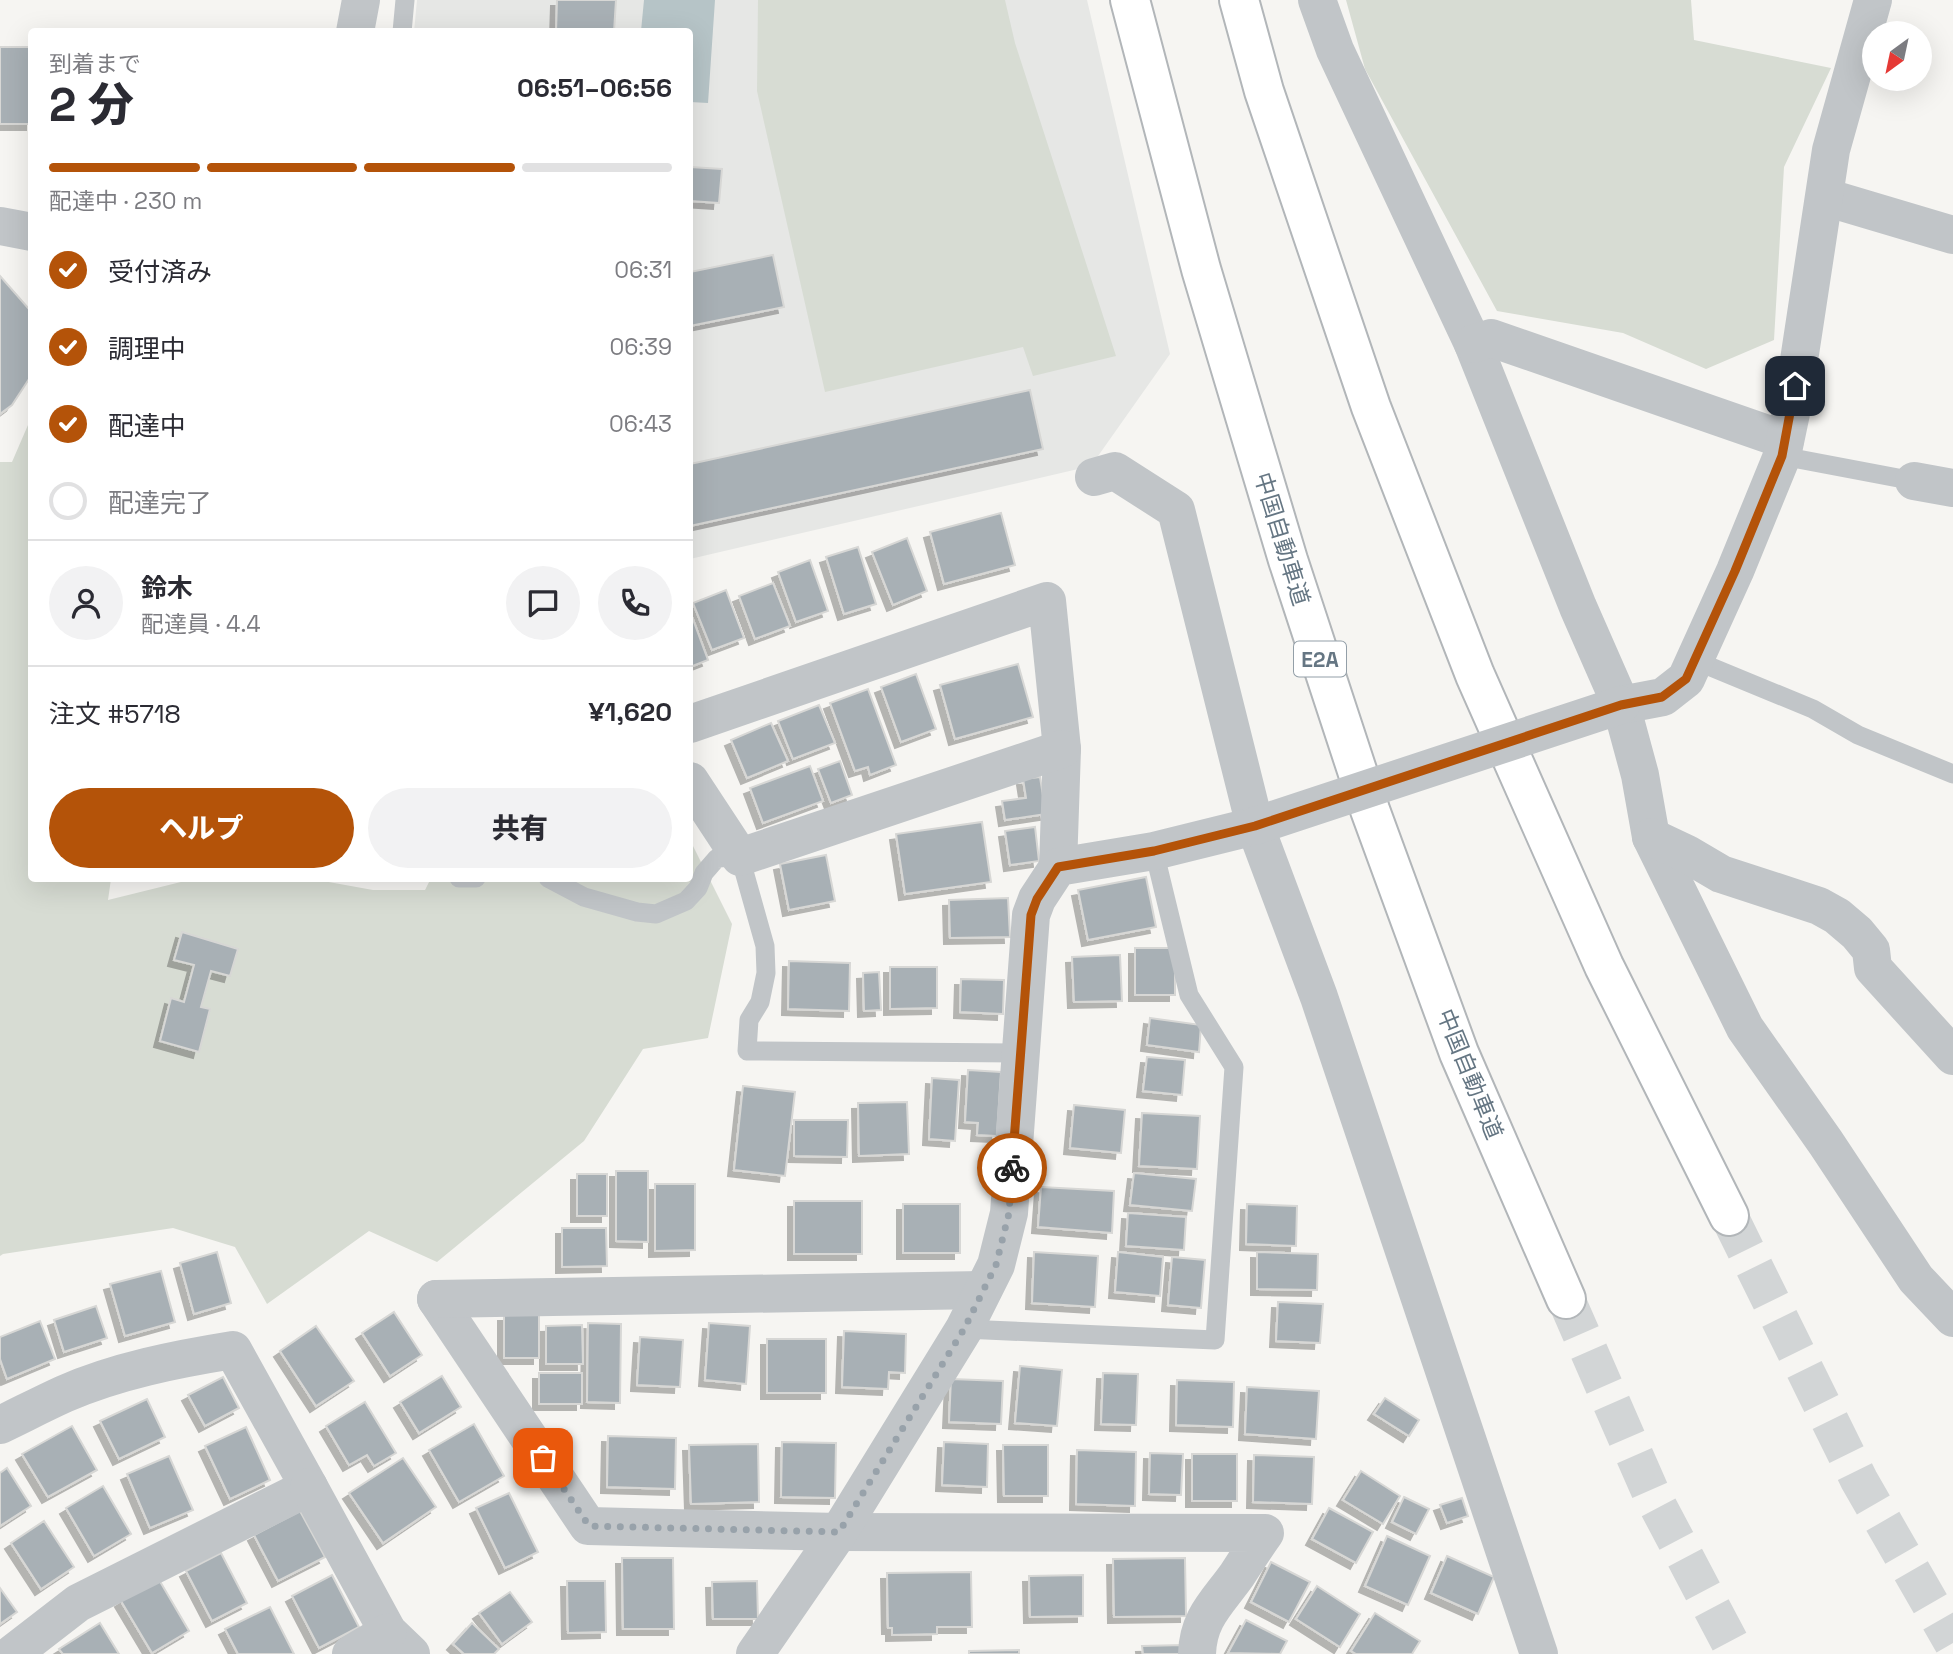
<!DOCTYPE html>
<html lang="ja">
<head>
<meta charset="utf-8">
<style>
  body { margin:0; font-family:"Space Grotesk","Noto Sans JP",sans-serif; background:#f2f2f3; color:#2b2b33; height:100vh; display:flex; flex-direction:column; font-size:26px; white-space:nowrap }
  * { box-sizing:border-box; margin:0 }
  p { font-size:23px; color:#7c7c81 }
  .icon { flex:none; width:38px; height:38px; fill:none; stroke:currentColor; stroke-width:2; stroke-linecap:round; stroke-linejoin:round }
  .map { position:relative; flex:1; overflow:hidden }
  .side { position:absolute; left:28px; top:28px; width:665px; height:854px; display:flex; flex-direction:column; background:#fff; border-radius:7px; box-shadow:0 7px 28px #0002 }
  .side>* { flex:none }
  .needle { width:46px; rotate:213deg }
  .controls { position:absolute; left:1862px; top:21px; display:grid; gap:14px }
  .controls a { display:grid; place-items:center; width:70px; height:70px; border-radius:50%; background:#fff; box-shadow:0 7px 28px #0002; font-size:35px }
  .pin { position:absolute; display:grid; place-items:center; width:60px; height:60px; color:#fff; margin:-30px; border-radius:14px; box-shadow:0 4px 10px #0006 }
  .courier { position:absolute; display:grid; place-items:center; width:70px; height:70px; margin:-35px; border:5px solid #b45309; border-radius:50%; background:#fff; color:#222; box-shadow:0 2px 9px #0007 }
  .summary em { font-style:normal; font-weight:800 }
  .summary div { display:flex; flex-direction:column-reverse }
  .summary { display:flex; align-items:center; justify-content:space-between; height:119px; padding:0 21px }
  h1 { font-size:46px; font-weight:800; line-height:52px }
  .bar { display:grid; grid-template-columns:repeat(4,1fr); gap:10px 7px; align-content:center; height:84px; padding:0 21px }
  .bar i { height:9px; border-radius:5px; background:#e1e1e2 }
  .bar .active { background:#b45309 }
  .bar p { grid-column:span 4 }
  .line { display:flex; align-items:center; gap:18px; padding:0 21px; border-top:2px solid #e1e1e2 }
  .line div { flex:1 }
  .round { display:grid; place-items:center; flex:none; width:74px; height:74px; border-radius:37px; background:#f2f2f3 }
  ol { padding:0 21px; list-style:none }
  li { display:flex; align-items:center; gap:21px; height:77px }
  li p { margin-inline-start:auto }
  li .icon { padding:7px; border-radius:50%; background:#b45309; color:#fff; stroke-width:4 }
  li:last-child { color:#7c7c81 }
  li i { width:38px; height:38px; border:4px solid #e1e1e2; border-radius:50% }
  .button { display:flex; gap:14px; margin-top:auto; padding:14px 21px }
  .button a { flex:1; height:80px; border-radius:42px; background:#b45309; color:#fff; font-size:28px; font-weight:800; line-height:80px; text-align:center }
  .button a+a { background:#f2f2f3; color:#2b2b33 }
  .map>svg:first-child { display:block }
  .built { fill:#e6e7e5 }
  .green { fill:#d7dcd3 }
  .water { fill:#b6c4c7 }
  .building { fill:#a8b0b5; stroke:#d7d7d5; stroke-width:2; filter:url(#shadow) }
  .lines { fill:none; stroke-linecap:round; stroke-linejoin:round }
  .highway-tunnel { stroke:#d2d5d6; stroke-width:38; stroke-dasharray:38 19; stroke-linecap:butt }
  .highway-casing { stroke:#b2b6b9; stroke-width:42 }
  .lane { stroke:#c1c5c8; stroke-width:19 }
  .street { stroke:#c1c5c8; stroke-width:38 }
  .highway { stroke:#fff; stroke-width:38 }
  .street-bridge { stroke:#c1c5c8; stroke-width:38 }
  .done { stroke:#98a2aa; stroke-width:7; stroke-dasharray:0 12.6 }
  .route { stroke:#b45309; stroke-width:9 }
  .labels { text-anchor:middle; dominant-baseline:central; stroke-width:7; stroke-linejoin:round; paint-order:stroke }
  .shield { fill:#fff; stroke:#939fa8; stroke-width:2 }
  .shield-label { font-size:21px; font-weight:bold; fill:#657683 }
  .street-label { font-size:23px; fill:#657683; stroke:#fff }
</style>
</head>
<body>
<div class="map">
<svg width="1953" height="1654" viewBox="0 0 1953 1654">
  <defs>
    <filter id="shadow"><feDropShadow dx="-6" dy="6" stdDeviation="0" flood-color="#0004"/></filter>
  </defs>
  <rect width="100%" height="100%" fill="#f6f5f2"/>
  <path class="built" d="M417,0h670l83,354 -79,112 -401,93v-527h-276z"/>
  <g class="green">
    <path d="M758,0h247l10,43 101,313 -83,20 -10,-29 -198,45 -68,-301z"/>
    <path d="M1346,0h345l3,40 137,28 -47,99 -10,173 -68,29 -83,-36 -126,-22 -132,-242z"/>
    <path d="M31,418l1,460 79,1 -3,21 89,-22 115,1 61,11h52l6,-12h259v-38l42,84 -24,114 -65,11 -59,92 -147,121 -68,-31 -102,73 -32,-57 -62,-19 -170,26 -3,2v-794h12z"/>
  </g>
  <path class="water" d="M644,0h71l-7,103 -18,-1v-70l-49,-1z"/>
  <g class="building">
    <path d="M557,0h59l-2,32h-58z"/>
    <rect x="0" y="47" width="32" height="77"/>
    <path d="M690,167l32,2 -3,34 -29,-2z"/>
    <path d="M773,255l11,52 -94,19v-54z"/>
    <path d="M0,276l29,33 3,8 -1,59 -19,29 -12,9z"/>
    <path d="M1030,390l13,59 -353,77v-62z"/>
    <path d="M1001,513l14,52 -71,19 -14,-52z"/>
    <path d="M907,538l20,53 -34,14 -21,-53z"/>
    <path d="M858,547l18,57 -32,10 -18,-57z"/>
    <path d="M810,560l18,51 -32,11 -18,-50z"/>
    <path d="M773,583l17,43 -35,13 -16,-43z"/>
    <path d="M726,590l18,48 -32,12 -19,-47z"/>
    <path d="M691,614l17,46 -18,7v-53z"/>
    <path d="M1018,664l15,53 -78,22 -15,-54z"/>
    <path d="M916,674l20,55 -35,13 -20,-55z"/>
    <path d="M868,689l28,76 -26,10 -2,-8 -13,4 -25,-68z"/>
    <path d="M819,705l16,38 -42,16 -15,-38z"/>
    <path d="M771,723l17,38 -41,17 -16,-38z"/>
    <path d="M840,761l12,34 -21,8 -13,-34z"/>
    <path d="M810,766l13,35 -60,22 -13,-35z"/>
    <path d="M1040,777l6,37 -41,6 -3,-19 24,-3 -3,-19z"/>
    <path d="M982,822l9,60 -86,12 -9,-60z"/>
    <path d="M1035,827l4,34 -29,4 -5,-34z"/>
    <path d="M826,855l9,46 -46,9 -9,-46z"/>
    <path d="M1146,877l10,50 -68,13 -10,-50z"/>
    <path d="M1008,898l2,39 -60,1 -1,-38z"/>
    <path d="M182,932l56,17 -8,27 -19,-5 -10,36 9,2 -11,43 -39,-11 11,-43 13,4 10,-37 -20,-5z"/>
    <rect x="1135" y="948" width="40" height="47"/>
    <path d="M1120,955l2,46 -48,1 -2,-45z"/>
    <path d="M789,961l61,2 -1,48 -61,-2z"/>
    <path d="M890,967h47v41l-47,1z"/>
    <path d="M879,972l2,38 -17,1 -1,-38z"/>
    <path d="M961,979l43,1 -1,34 -43,-2z"/>
    <path d="M1150,1018l51,7 -2,27 -52,-7z"/>
    <path d="M1147,1057l38,3 -3,35 -39,-4z"/>
    <path d="M968,1070l33,2 -4,64 -20,-1 1,-12 -13,-1z"/>
    <path d="M932,1078l27,2 -4,61 -26,-2z"/>
    <path d="M743,1086l52,6 -10,84 -51,-6z"/>
    <path d="M907,1102l2,52 -50,2 -1,-53z"/>
    <path d="M1074,1105l51,5 -4,43 -51,-5z"/>
    <path d="M1142,1113l58,3 -3,53 -58,-3z"/>
    <path d="M794,1120h54l-1,37 -53,-1z"/>
    <path d="M616,1171h32v71l-32,-1z"/>
    <path d="M1134,1173l62,6 -4,32 -62,-6z"/>
    <rect x="577" y="1174" width="30" height="42"/>
    <path d="M655,1184h40v66l-40,1z"/>
    <path d="M1041,1187l73,4 -2,42 -74,-6z"/>
    <rect x="794" y="1201" width="68" height="53"/>
    <rect x="903" y="1204" width="57" height="49"/>
    <path d="M1247,1204l50,2 -1,40 -50,-2z"/>
    <path d="M1128,1213l58,4 -2,33 -58,-4z"/>
    <path d="M562,1228h44l1,38 -45,1z"/>
    <path d="M217,1252l14,51 -37,11 -14,-51z"/>
    <path d="M1034,1252l64,4 -3,51 -63,-4z"/>
    <path d="M1118,1252l45,5 -3,39 -45,-4z"/>
    <path d="M1257,1252l61,2 -1,36 -60,-1z"/>
    <path d="M1172,1257l33,3 -4,48 -33,-3z"/>
    <path d="M161,1271l14,51 -50,14 -15,-52z"/>
    <path d="M1278,1302l45,2 -3,39 -44,-2z"/>
    <path d="M96,1306l11,32 -43,14 -10,-32z"/>
    <path d="M394,1312l28,43 -32,21 -28,-43z"/>
    <rect x="504" y="1315" width="35" height="43"/>
    <path d="M40,1321l15,38 -48,20 -7,-20v-22z"/>
    <path d="M588,1323l33,1 -1,79 -33,-1z"/>
    <path d="M709,1323l41,3 -4,58 -41,-4z"/>
    <path d="M582,1325l1,39h-37v-38z"/>
    <path d="M316,1326l38,55 -38,25 -36,-55z"/>
    <path d="M844,1331l62,3 -1,39 -16,-1 -1,17 -46,-2z"/>
    <path d="M640,1337l43,3 -3,47 -43,-2z"/>
    <rect x="767" y="1339" width="59" height="54"/>
    <path d="M1020,1366l42,4 -5,56 -42,-3z"/>
    <rect x="539" y="1373" width="43" height="31"/>
    <path d="M1103,1373l35,1 -2,51 -35,-1z"/>
    <path d="M442,1376l19,31 -42,26 -19,-31z"/>
    <path d="M223,1377l16,31 -34,18 -17,-31z"/>
    <path d="M951,1379l52,2 -2,43 -52,-2z"/>
    <path d="M1177,1380l57,2 -1,45 -57,-2z"/>
    <path d="M1247,1387l72,4 -3,48 -71,-5z"/>
    <path d="M1385,1398l34,22 -10,16 -35,-22z"/>
    <path d="M147,1399l18,38 -46,22 -19,-38z"/>
    <path d="M365,1402l31,51 -22,13 -7,-11 -18,10 -23,-39z"/>
    <path d="M474,1424l30,52 -45,26 -30,-52z"/>
    <path d="M72,1426l25,44 -49,27 -26,-43z"/>
    <path d="M246,1427l24,53 -40,19 -25,-53z"/>
    <path d="M608,1436l68,2 -1,51 -68,-2z"/>
    <path d="M782,1442l54,1 -1,55 -54,-1z"/>
    <path d="M944,1442l44,2 -1,43 -45,-2z"/>
    <path d="M758,1444l1,58 -68,2 -2,-59z"/>
    <path d="M1003,1445h45v51h-44z"/>
    <path d="M1077,1450l59,2 -1,54 -59,-2z"/>
    <path d="M1150,1453l33,1 -2,41 -32,-1z"/>
    <rect x="1192" y="1454" width="45" height="47"/>
    <path d="M1254,1455l60,2 -2,47 -59,-2z"/>
    <path d="M169,1456l24,54 -43,18 -23,-54z"/>
    <path d="M403,1458l33,49 -53,36 -34,-50z"/>
    <path d="M7,1468l24,38 -31,20v-53z"/>
    <path d="M1361,1471l39,25 -17,28 -40,-24z"/>
    <path d="M103,1486l28,48 -37,22 -28,-48z"/>
    <path d="M509,1493l29,59 -33,16 -29,-60z"/>
    <path d="M1404,1497l25,12 -13,25 -24,-12z"/>
    <path d="M1462,1498l6,18 -21,7 -7,-18z"/>
    <path d="M1329,1508l44,24 -17,31 -44,-24z"/>
    <path d="M300,1511l25,46 -47,24 -24,-46z"/>
    <path d="M44,1521l30,46 -33,22 -30,-46z"/>
    <path d="M1387,1536l43,20 -22,49 -43,-19z"/>
    <path d="M221,1553l26,50 -35,18 -26,-50z"/>
    <path d="M1447,1556l47,21 -16,37 -47,-21z"/>
    <path d="M622,1558h51l1,71h-51z"/>
    <path d="M1185,1558l1,58 -72,1 -1,-58z"/>
    <path d="M1271,1562l39,20 -21,40 -38,-20z"/>
    <path d="M971,1572l1,55h-35v7l-45,1v-7h-4l-1,-55z"/>
    <path d="M332,1575l27,52 -40,21 -27,-52z"/>
    <path d="M1083,1575v41l-53,1 -1,-41z"/>
    <path d="M158,1578l31,53 -37,22 -31,-52z"/>
    <path d="M567,1581h38l1,51 -38,1z"/>
    <path d="M757,1581l1,38h-45l-1,-37z"/>
    <path d="M1317,1586l43,28 -20,33 -44,-28z"/>
    <path d="M0,1588l17,24 -17,12z"/>
    <path d="M510,1592l22,30 -30,22 -23,-31z"/>
    <path d="M270,1607l24,47h-56l-13,-25z"/>
    <path d="M1375,1613l45,28 -8,13h-56l-5,-3z"/>
    <path d="M1246,1620l41,21 -7,13 -52,-1z"/>
    <path d="M100,1623l19,31h-56l-4,-5z"/>
    <path d="M472,1623l27,26 -5,5h-30l-11,-10z"/>
    <path d="M1183,1645v9h-40l-1,-8z"/>
    <path d="M1019,1650v4h-50v-3z"/>
  </g>
  <g class="lines">
    <g class="highway-tunnel">
      <path d="M1729,1216l130,264 94,163"/>
      <path d="M1566,1299l84,192 86,163"/>
    </g>
    <defs>
      <g id="highway">
        <path d="M1130,0l71,269 87,291 82,250 89,243 107,246"/>
        <path d="M1239,0l25,91 107,316 104,268 129,291 125,250"/>
      </g>
    </defs>
    <use href="#highway" class="highway-casing"/>
    <g class="lane">
      <path d="M402,32l3,-32"/>
      <path d="M1782,456l132,25"/>
      <path d="M1694,660l119,49 45,26 95,39"/>
      <path d="M459,878h17"/>
      <path d="M548,878l36,19 53,15 19,2 30,-13 12,-13 6,-15 13,-15 23,-1 25,89 1,27 -6,29 -11,18 -2,31 274,2"/>
      <path d="M964,1329l251,11 19,-273 -45,-72 -35,-144"/>
    </g>
    <g class="street">
      <path d="M1317,0l18,50 138,294 105,263 43,98 19,70 11,62 94,191 81,115 90,136 37,39"/>
      <path d="M355,32l6,-32"/>
      <path d="M1825,197l128,38"/>
      <path d="M0,226l32,6"/>
      <path d="M1473,344l18,-6 294,102"/>
      <path d="M1094,477l21,-6 61,39 79,316 64,171 220,657"/>
      <path d="M1914,481l39,7"/>
      <path d="M1621,705l42,-8 23,-18 49,-108 47,-115 9,-43 40,-263 42,-150"/>
      <path d="M690,724l357,-123 15,148 -4,118"/>
      <path d="M690,781l50,76 322,-108"/>
      <path d="M1651,837l36,17 34,20 98,32 18,10 20,17 14,17 2,18 80,88"/>
      <path d="M436,1299l152,227 251,6 426,1c-10,14 -19,28 -28,42 -20,28 -39,43 -40,79"/>
      <path d="M436,1299l547,-9"/>
      <path d="M0,1425c21,-10 42,-21 64,-31 52,-23 113,-35 169,-44l76,137 -231,116 -66,51"/>
      <path d="M309,1487l79,145 23,22"/>
      <path d="M351,1654l37,-22"/>
      <path d="M755,1654l84,-122 125,-203 32,-64 13,-52 22,-298 6,-16 21,-32 96,-16 101,-25"/>
    </g>
    <use href="#highway" class="highway"/>
    <path class="street-bridge" d="M1255,826l366,-121"/>
  </g>
  <g class="lines">
    <path class="done" d="M543,1458l46,68 250,6 125,-203 32,-64 13,-52 3,-45"/>
    <path class="route" d="M1012,1168l19,-253 6,-16 21,-32 96,-16 101,-25 366,-121 41,-8 24,-18 49,-108 47,-115 13,-70"/>
  </g>
  <g class="labels">
    <rect class="shield" x="1294" y="641.5" width="52" height="35" rx="5"/>
    <g class="shield-label">
      <text x="1320" y="659">E2A</text>
    </g>
    <g class="street-label">
      <text transform="translate(1282 539) rotate(73)">中国自動車道</text>
      <text transform="translate(1470 1074) rotate(68)">中国自動車道</text>
    </g>
  </g>
</svg>
<div class="controls">
<a><svg class="needle" viewBox="-14 -14 28 28"><path d="M0-13l5 13h-10z" fill="#e53935"/><path d="M0 13l5-13h-10z" fill="#7c7c81"/></svg></a>
</div>
<div class="pin" style="left:543px;top:1458px;background:#ea580c"><svg class="icon" aria-label="bag" viewBox="0 0 24 24"><path d="M5 8h14l-1 12H6zM9 8a3 3 0 0 1 6 0"/></svg></div>
<div class="pin" style="left:1795px;top:386px;background:#1f2937"><svg class="icon" aria-label="home" viewBox="0 0 24 24"><path d="M3 11l9-7 9 7M6 9v11h12V9"/></svg></div>
<div class="courier" style="left:1012px;top:1168px"><svg class="icon" aria-label="bike" viewBox="0 0 24 24"><circle cx="6" cy="16" r="4"/><circle cx="18" cy="16" r="4"/><path d="M6 16l4-8h5l3 8M10 8l3 8H6M13 5h3"/></svg></div>
<section class="side">
<div class="summary"><div><h1>2 分</h1><p>到着まで</p></div><em>06:51–06:56</em></div>
<div class="bar"><i class="active"></i><i class="active"></i><i class="active"></i><i></i><p>配達中 · 230 m</p></div>
<ol>
<li><svg class="icon" aria-label="check" viewBox="0 0 24 24"><path d="M5 12l5 5 9-10"/></svg>受付済み<p>06:31</p></li>
<li><svg class="icon" aria-label="check" viewBox="0 0 24 24"><path d="M5 12l5 5 9-10"/></svg>調理中<p>06:39</p></li>
<li><svg class="icon" aria-label="check" viewBox="0 0 24 24"><path d="M5 12l5 5 9-10"/></svg>配達中<p>06:43</p></li>
<li><i></i>配達完了</li>
</ol>
<div class="line" style="height:126px"><a class="round"><svg class="icon" aria-label="person" viewBox="0 0 24 24"><circle cx="12" cy="8" r="4"/><path d="M4 21q1-7 8-7t8 7"/></svg></a><div><b>鈴木</b><p>配達員 · 4.4</p></div><a class="round"><svg class="icon" aria-label="chat" viewBox="0 0 24 24"><path d="M4 5h16v11H9l-5 4z"/></svg></a><a class="round"><svg class="icon" aria-label="phone" viewBox="0 0 24 24"><path d="M5 4h4l2 5-3 2q2 4 5 5l2-3 5 2v4C11 20 4 13 5 4z"/></svg></a></div>
<div class="line" style="height:91px"><div>注文 #5718</div><b>¥1,620</b></div>
<div class="button"><a>ヘルプ</a><a>共有</a></div>
</section>
</div>
</body>
</html>
